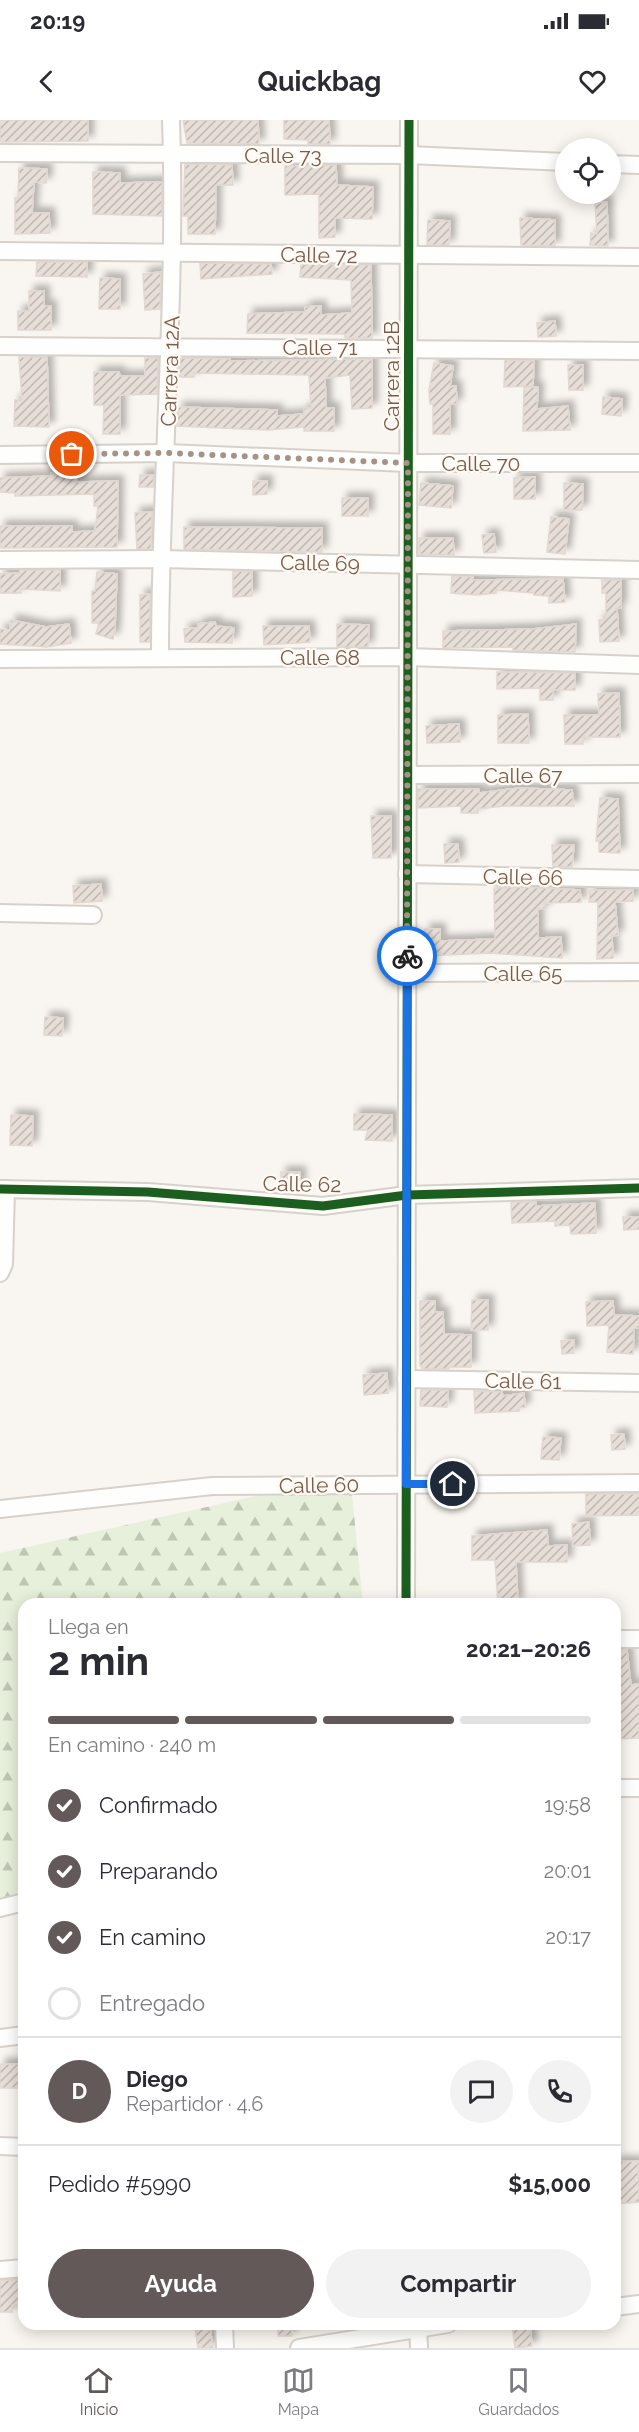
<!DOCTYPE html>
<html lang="es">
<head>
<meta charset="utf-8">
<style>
  body { margin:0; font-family:Raleway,sans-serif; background:#f2f2f3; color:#2b2b33; height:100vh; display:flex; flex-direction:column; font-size:22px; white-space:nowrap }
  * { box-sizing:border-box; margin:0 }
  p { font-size:20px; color:#7c7c81 }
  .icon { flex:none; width:33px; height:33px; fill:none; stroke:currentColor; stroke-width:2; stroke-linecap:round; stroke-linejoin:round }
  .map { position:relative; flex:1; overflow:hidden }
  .details { position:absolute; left:18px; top:1478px; width:603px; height:732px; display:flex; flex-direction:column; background:#fff; border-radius:18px; box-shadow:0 3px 15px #0003 }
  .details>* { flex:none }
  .buttons { position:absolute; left:555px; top:18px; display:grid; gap:12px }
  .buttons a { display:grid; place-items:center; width:66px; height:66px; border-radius:50%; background:#fff; box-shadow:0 3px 15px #0003; font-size:30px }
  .pin { position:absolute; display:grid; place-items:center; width:51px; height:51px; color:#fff; margin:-26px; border:3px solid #fff; border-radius:50%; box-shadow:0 2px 6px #0007 }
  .courier { position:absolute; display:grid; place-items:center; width:60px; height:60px; margin:-30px; border:4px solid #1a73e8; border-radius:50%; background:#fff; color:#222; box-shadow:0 2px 8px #0007 }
  .overview em { font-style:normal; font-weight:700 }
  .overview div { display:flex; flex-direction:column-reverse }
  .overview { display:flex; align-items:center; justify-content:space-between; height:102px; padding:0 30px }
  h1 { font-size:39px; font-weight:700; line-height:45px }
  .bar { display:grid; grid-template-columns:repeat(4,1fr); gap:9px 6px; align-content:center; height:72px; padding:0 30px }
  .bar i { height:8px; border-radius:4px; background:#e1e1e2 }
  .bar .active { background:#625958 }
  .bar p { grid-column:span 4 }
  .line { display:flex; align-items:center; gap:15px; padding:0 30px; border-top:2px solid #e1e1e2 }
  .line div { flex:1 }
  .round { display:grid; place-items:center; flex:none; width:63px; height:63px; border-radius:32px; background:#f2f2f3 }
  ol { padding:0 30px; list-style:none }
  li { display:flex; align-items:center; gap:18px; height:66px }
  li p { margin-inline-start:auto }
  li .icon { padding:6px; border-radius:50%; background:#625958; color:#fff; stroke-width:4 }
  li:last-child { color:#7c7c81 }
  li i { width:33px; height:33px; border:3px solid #e1e1e2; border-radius:50% }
  .cta { display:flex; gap:12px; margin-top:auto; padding:12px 30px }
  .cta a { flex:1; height:69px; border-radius:36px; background:#625958; color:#fff; font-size:24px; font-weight:700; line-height:69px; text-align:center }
  .cta a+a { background:#f2f2f3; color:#2b2b33 }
  .status { display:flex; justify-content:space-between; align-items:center; height:42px; padding:0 30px; background:#fff; direction:ltr }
  .status svg { height:16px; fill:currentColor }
  header { display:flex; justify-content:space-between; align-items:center; height:78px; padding:0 30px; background:#fff; font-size:27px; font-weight:700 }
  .menu { display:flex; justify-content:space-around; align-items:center; height:84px; border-top:2px solid #e1e1e2; background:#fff; font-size:16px; color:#7c7c81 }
  .menu a { display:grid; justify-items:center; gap:3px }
  .menu .active { color:#625958 }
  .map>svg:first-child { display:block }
  .forest { fill:url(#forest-firs) }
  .building { fill:url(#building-hatch); stroke:#e2d8d2; stroke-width:1.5; filter:url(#shadow) }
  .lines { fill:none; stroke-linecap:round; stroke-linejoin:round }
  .minor-casing { stroke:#d7d1cb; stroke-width:20 }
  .minor { stroke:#fefefd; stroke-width:16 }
  .cycleway-casing { stroke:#fffaf3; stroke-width:13 }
  .cycleway { stroke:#1b5e20; stroke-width:9 }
  .done { stroke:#a69286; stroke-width:6; stroke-dasharray:0 10.8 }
  .route { stroke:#1a73e8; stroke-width:8 }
  .labels { text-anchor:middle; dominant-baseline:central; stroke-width:4.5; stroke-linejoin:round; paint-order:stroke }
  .street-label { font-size:21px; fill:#7a5c4d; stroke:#fffaf3 }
</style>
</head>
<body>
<div class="status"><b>20:19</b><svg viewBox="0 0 49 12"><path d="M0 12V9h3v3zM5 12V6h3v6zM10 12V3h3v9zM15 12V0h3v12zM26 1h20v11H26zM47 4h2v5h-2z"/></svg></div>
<header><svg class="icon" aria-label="back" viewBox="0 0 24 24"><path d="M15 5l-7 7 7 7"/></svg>Quickbag<svg class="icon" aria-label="heart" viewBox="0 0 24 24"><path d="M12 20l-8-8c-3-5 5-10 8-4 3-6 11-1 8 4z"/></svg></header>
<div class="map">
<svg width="639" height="2228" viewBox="0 0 639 2228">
  <defs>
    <pattern id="forest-firs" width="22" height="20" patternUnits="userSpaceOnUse" patternTransform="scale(1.5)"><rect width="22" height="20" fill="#e7f0db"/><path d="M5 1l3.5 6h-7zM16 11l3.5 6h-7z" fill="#c0c6b4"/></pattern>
    <pattern id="building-hatch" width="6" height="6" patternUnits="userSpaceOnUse" patternTransform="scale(1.5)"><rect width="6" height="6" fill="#e6ded7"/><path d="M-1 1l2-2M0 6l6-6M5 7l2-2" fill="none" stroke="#bfb7b1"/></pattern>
    <filter id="shadow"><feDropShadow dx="5.5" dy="-5.5" stdDeviation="3" flood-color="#0004"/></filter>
  </defs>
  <rect width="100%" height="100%" fill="#f9f5f0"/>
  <path class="forest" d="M350,1355l13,128 -339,1v287l-24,9v-347z"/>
  <g class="building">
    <path d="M0,0h88v21l-88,1z"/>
    <path d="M183,0h75l1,24 -72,-1z"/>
    <path d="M284,0h45l1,24h-22v-4l-24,-1z"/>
    <path d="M185,44l47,1 1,20h-17l-1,49h-27v-18h-5z"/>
    <path d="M336,45l1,20 36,2 -1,32 -37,-1v19l-16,1v-44l-34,1v-29z"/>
    <path d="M19,48l28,1 -1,14 -12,-1 -2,31h17l1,20 -35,1v-36h3z"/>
    <path d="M93,52l27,1v10l42,-1v34l-69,-2z"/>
    <path d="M607,82l1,44 -18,-1 1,-12 6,1 -2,-31z"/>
    <path d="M520,98l35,2v26l-34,-1z"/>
    <path d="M428,100l22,1 -1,24h-22z"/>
    <path d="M37,142h50v15l-51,-1z"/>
    <path d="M200,143l71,1 1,10 -71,5z"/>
    <path d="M301,144l70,1 1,73h-27v-4l-98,-1 1,-19 57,-2v-5l16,-1v9l31,-2 -1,-33 -51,-3z"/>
    <path d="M161,152l-1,37 -15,1 -2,-36z"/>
    <path d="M100,158l20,1v30h-21z"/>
    <path d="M29,171h15v15h7v24h-33v-19h11z"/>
    <path d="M555,201l1,15 -18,1 -1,-14z"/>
    <path d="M19,237h28l2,70 -35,-1 1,-26h7z"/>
    <path d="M145,238h13l-1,36 -37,1v39h-17l1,-29h-10v-33h25l1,4h25z"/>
    <path d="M179,238l51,1v2l142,-2v49l-20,1 -2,-34 -25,3 1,30h8v23h-30v-4l-37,3 -90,-4 1,-19 99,3v6l27,-2v-6h7l-2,-33 -115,-2v4h-15z"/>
    <path d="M505,240l29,1 -1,25 -29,1z"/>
    <path d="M434,243l19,3 -3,21 6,-1 1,18h-7v30h-17v-30h-3l-1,-14z"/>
    <path d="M568,245h15v25h-14z"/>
    <path d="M524,267h14l-1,22 31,-3 2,24 -47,1z"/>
    <path d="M603,277l19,2 -1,17 -19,-2z"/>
    <path d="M51,353h26v9l41,-1 -1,66 -117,1v-22h72v6l23,-1 3,-25h-4v-12l-79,2v-3l-15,-1v-14l51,-2z"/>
    <path d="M140,355h14l-1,12h-14z"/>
    <path d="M535,357v22h-21v-21z"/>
    <path d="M253,361h14v13l-14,1z"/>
    <path d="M421,363l32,3 -2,22 -32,-3z"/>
    <path d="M564,363l19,1 -1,26h-18z"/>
    <rect x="342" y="378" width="26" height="18"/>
    <path d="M152,392l-1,37h-14l-2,-36z"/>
    <path d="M551,397l18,2 -4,35 -18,-2z"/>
    <path d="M184,407l138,1v24l-138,-3z"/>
    <path d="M494,414l2,18 -12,1 -2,-18z"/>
    <path d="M419,418h34l1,17 -35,-1z"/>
    <path d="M20,450h40v21l-39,-2v4h-21v-19l20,-1z"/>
    <path d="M233,451l19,1v24l-19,1z"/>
    <path d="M97,452l20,2 -2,54 -2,11 -17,-5 3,-11h-7v-32h3z"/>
    <path d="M452,456l21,1v3l90,-1 2,23 -16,1v-7l-15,-1v-2l-38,-3v3l-19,2 -26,-2z"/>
    <path d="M602,460h19v28h-4l2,33 -19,1 -1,-22 7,-1v-26h-4z"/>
    <path d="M150,474v48h-10v-47z"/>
    <path d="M11,500l35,7 23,-3 2,19 -24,4 -47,-3v-15l10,1z"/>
    <path d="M215,502l1,4 18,2 -2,15 -47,-1 -1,-13 14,-1v-4z"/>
    <path d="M337,504l32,1 -1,22h-31z"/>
    <path d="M576,504l-1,28 -62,-2v-3l-70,1v-17l90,-2z"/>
    <path d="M263,506h46l1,16 -46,3z"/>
    <path d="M497,552l78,1v17h-22v10h-13v-12l-43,1z"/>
    <path d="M619,573l1,44h-37v7h-18l-1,-29h35l-1,-21z"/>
    <path d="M528,594l1,29h-31v-28z"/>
    <path d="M459,604l1,18 -33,1 -1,-17z"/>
    <path d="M520,668l52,2 2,16h-70l-26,3v4h-17v-7l-43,2v-19h61v4z"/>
    <path d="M600,678l18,1 2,54 -21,-1v-11h-3z"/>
    <path d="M371,696h20v42h-18z"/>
    <path d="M444,724h14l1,18 -14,1z"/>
    <path d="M552,725h22l-2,22h-19z"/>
    <path d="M101,764l1,17 -28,2 -1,-17z"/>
    <path d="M519,767l61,3 1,12 -36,1v6h-7v29l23,-1 1,21 -71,-5 -67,3 1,-27h15v12l55,-2 -1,-51z"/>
    <path d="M590,770h43v11l-18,1 3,33 -6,1 1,22 -16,1 1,-57h-9z"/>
    <path d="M45,897l18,1 -1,18 -18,-1z"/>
    <path d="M354,994l38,1v26l-27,-1 3,-10h-14z"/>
    <path d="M11,995l22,1 -1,30 -22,-1z"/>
    <rect x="281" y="1052" width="19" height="15"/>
    <path d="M511,1082h25v4l59,-3 1,30 -25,1 -1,-9 -15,1v-5l-43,2z"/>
    <path d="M623,1097h16v12l-15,1z"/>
    <path d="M472,1180h16v30h-17z"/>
    <path d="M420,1181h15v11h8l1,22 27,1v32h-22v2h-27v-3h-2z"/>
    <path d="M613,1181l1,14 25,1v12h-5l-1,26 -26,-2 2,-27 -22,1 -1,-24z"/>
    <path d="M574,1220v13l-12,1 -1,-13z"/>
    <path d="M387,1253l1,20 -24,2 -1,-20z"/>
    <path d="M421,1270h27l-1,17 -27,-1z"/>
    <path d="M474,1271l28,1 1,4 21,-3 1,14 -6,1v3l-44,2z"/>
    <path d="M624,1314l1,15 -13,1 -1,-15z"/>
    <path d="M543,1317l18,1 -2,22 -18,-1z"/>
    <path d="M586,1374h53v21l-53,1z"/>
    <path d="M589,1402l1,23 -17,1 -1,-22z"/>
    <path d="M547,1410l1,16 19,-1v17h-51l2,41 -20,1 -3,-44h-23v-24z"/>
    <path d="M615,1530h12l4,35 8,-1v54l-24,1z"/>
    <path d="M0,1944h19l1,24h-20z"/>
    <path d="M638,2041l1,41 -24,2v-42z"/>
    <path d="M0,2160h24v25h-12v7h-12z"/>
    <path d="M278,2204h13l1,12h-14z"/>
    <path d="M512,2204h18l2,22 -17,2z"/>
    <path d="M210,2207l3,21h-15l-3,-20z"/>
  </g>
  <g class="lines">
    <defs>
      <g id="minor">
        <path d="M0,33l409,2 157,7"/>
        <path d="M610,44l29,1"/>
        <path d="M0,131l639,6"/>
        <path d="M0,226l639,5"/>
        <path d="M0,335l167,-2 241,10h231"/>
        <path d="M0,440l160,-1 479,11"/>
        <path d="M160,537c0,-179 17,-357 11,-537"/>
        <path d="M0,539l408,-2 231,8"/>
        <path d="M408,655l231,-1"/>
        <path d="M407,754l232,5"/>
        <path d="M0,793l93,2"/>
        <path d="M407,853l232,-1"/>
        <path d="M0,1069l148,3 175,14 84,-11 232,-7"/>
        <path d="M0,1153l4,-9 2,-75"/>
        <path d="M406,1259l233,4"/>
        <path d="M0,1389l212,-23 427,-3"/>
        <path d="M406,1484l3,-1484"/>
        <path d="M615,1519h24"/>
        <path d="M615,1668h24"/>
        <path d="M0,1788l24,-6"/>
        <path d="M0,1918l24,-3"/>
        <path d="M0,2026l24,1"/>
        <path d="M0,2150l24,-2"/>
        <path d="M615,2187l24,-3"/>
        <path d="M224,2204l1,24"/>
        <path d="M418,2204l1,24"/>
        <path d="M299,2228l149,-24"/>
      </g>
    </defs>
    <use href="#minor" class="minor-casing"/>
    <use href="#minor" class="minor"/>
    <defs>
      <g id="cycleway">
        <path d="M0,1069l148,3 175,14 84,-11 232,-7"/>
        <path d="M406,1484l3,-1484"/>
      </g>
    </defs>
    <use href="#cycleway" class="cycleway-casing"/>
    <use href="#cycleway" class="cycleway"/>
  </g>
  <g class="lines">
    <path class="done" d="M72,334l95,-1 241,10 -1,493"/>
    <path class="route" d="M407,836l-1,528h47"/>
  </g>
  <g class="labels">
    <g class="street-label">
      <text x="283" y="35">Calle 73</text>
      <text transform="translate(319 135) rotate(1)">Calle 72</text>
      <text x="320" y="227">Calle 71</text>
      <text transform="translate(170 251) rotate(-88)">Carrera 12A</text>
      <text transform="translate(391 256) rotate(-90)">Carrera 12B</text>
      <text x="481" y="343">Calle 70</text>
      <text transform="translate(320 443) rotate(1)">Calle 69</text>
      <text x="320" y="537">Calle 68</text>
      <text x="523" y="655">Calle 67</text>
      <text transform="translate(523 757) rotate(1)">Calle 66</text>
      <text x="523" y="853">Calle 65</text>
      <text transform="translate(302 1064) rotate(1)">Calle 62</text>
      <text transform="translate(523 1261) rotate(1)">Calle 61</text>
      <text transform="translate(319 1365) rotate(-1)">Calle 60</text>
    </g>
  </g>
</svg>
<div class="buttons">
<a><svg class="icon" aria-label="locate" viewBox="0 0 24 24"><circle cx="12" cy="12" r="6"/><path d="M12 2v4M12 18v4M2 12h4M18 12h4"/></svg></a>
</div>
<div class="pin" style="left:72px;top:334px;background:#ea580c"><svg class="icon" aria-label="bag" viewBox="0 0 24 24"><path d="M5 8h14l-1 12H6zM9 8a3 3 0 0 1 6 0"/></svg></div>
<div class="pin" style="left:453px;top:1364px;background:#1f2937"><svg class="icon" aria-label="home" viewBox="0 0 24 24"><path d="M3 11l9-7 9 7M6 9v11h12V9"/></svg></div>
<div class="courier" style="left:407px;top:836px"><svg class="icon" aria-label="bike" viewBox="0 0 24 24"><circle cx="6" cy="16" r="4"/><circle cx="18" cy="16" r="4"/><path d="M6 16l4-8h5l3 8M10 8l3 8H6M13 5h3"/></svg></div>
<section class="details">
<div class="overview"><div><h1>2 min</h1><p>Llega en</p></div><em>20:21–20:26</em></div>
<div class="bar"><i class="active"></i><i class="active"></i><i class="active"></i><i></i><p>En camino · 240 m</p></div>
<ol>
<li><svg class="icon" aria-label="check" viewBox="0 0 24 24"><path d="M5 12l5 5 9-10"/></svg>Confirmado<p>19:58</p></li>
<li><svg class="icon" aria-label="check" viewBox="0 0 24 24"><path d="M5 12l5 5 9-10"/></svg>Preparando<p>20:01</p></li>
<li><svg class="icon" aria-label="check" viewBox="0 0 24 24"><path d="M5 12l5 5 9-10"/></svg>En camino<p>20:17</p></li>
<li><i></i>Entregado</li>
</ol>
<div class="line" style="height:108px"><b class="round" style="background:#625958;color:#fff">D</b><div><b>Diego</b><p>Repartidor · 4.6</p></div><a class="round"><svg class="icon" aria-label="chat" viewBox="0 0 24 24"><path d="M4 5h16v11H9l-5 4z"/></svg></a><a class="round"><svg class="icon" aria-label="phone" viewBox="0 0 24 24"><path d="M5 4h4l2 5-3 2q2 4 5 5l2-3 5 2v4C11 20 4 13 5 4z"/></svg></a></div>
<div class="line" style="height:78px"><div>Pedido #5990</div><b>$15,000</b></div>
<div class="cta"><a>Ayuda</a><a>Compartir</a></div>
</section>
</div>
<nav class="menu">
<a class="active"><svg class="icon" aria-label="home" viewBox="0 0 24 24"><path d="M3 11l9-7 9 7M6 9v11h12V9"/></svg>Inicio</a>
<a><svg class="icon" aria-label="map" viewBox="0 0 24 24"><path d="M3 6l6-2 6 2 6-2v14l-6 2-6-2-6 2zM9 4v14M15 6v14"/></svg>Mapa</a>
<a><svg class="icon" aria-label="saved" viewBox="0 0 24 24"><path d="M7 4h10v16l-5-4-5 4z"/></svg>Guardados</a>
</nav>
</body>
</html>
